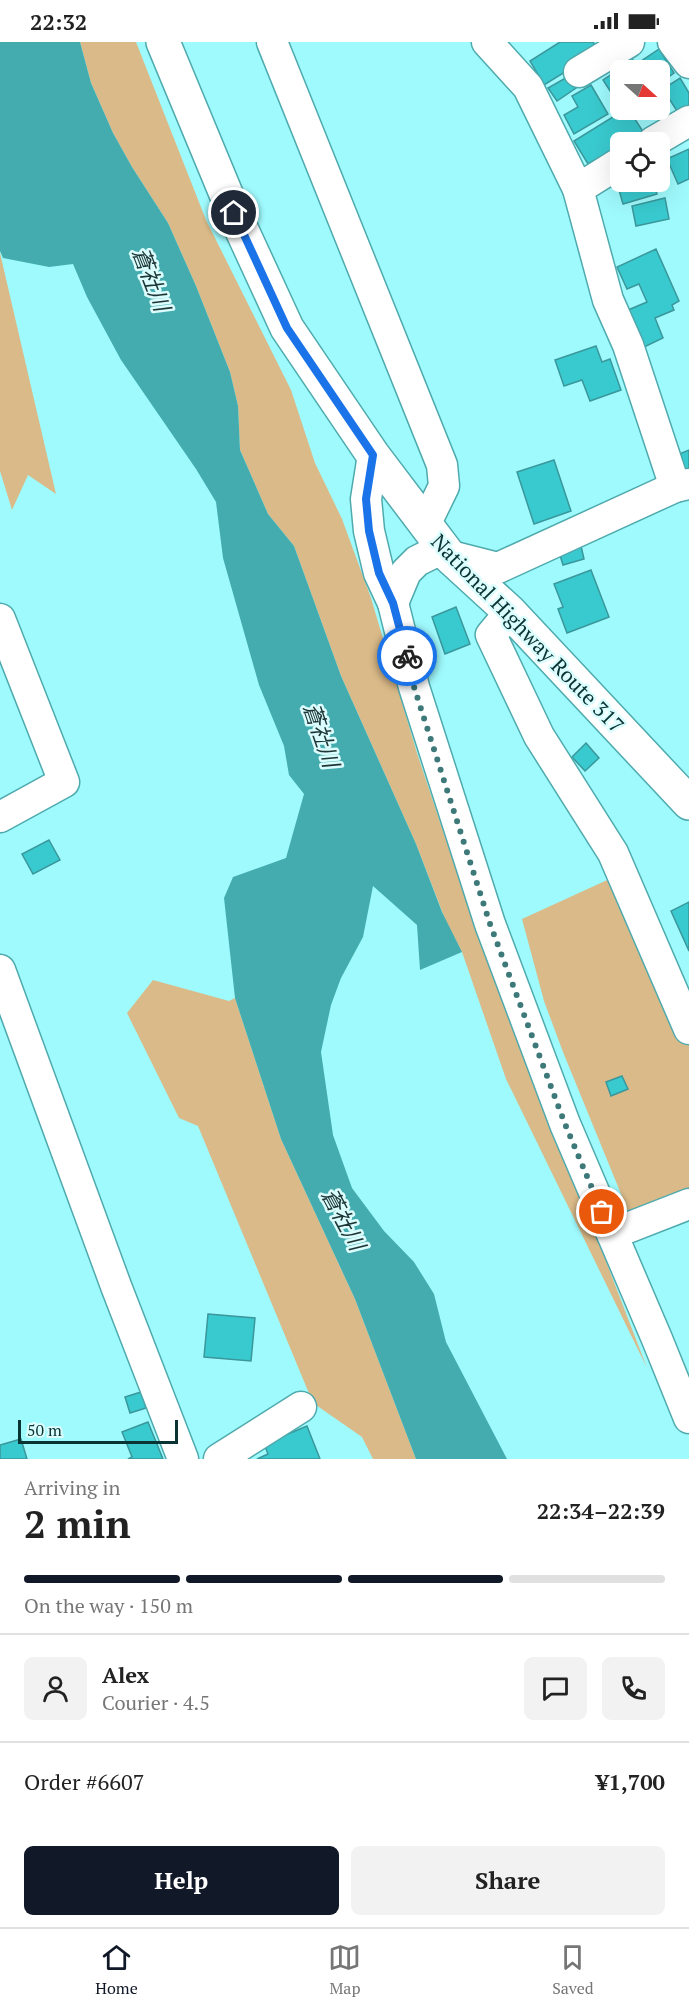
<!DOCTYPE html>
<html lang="en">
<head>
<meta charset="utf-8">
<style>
  body { margin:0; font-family:"PT Serif","Noto Sans JP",serif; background:#f2f2f2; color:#222; height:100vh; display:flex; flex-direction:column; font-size:22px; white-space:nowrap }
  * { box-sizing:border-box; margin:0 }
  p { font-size:20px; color:#767676 }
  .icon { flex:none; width:33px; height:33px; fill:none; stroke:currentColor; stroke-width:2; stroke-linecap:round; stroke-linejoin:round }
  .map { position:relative; height:1417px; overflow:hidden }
  .drawer { display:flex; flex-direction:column; background:#fff; flex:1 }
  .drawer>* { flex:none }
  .needle { width:39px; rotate:111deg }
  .tools { position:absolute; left:610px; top:18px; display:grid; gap:12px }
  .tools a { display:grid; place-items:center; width:60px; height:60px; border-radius:9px; background:#fff; box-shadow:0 6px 24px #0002; font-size:30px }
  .scale { position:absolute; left:18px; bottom:15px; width:160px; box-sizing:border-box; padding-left:6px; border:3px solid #0a3334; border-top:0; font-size:16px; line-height:21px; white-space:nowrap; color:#0a3334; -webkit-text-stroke:4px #dbfdfd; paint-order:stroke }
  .pin { position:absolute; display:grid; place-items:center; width:51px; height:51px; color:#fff; margin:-26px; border:3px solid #fff; border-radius:50%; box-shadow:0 2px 6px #0007 }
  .courier { position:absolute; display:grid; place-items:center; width:60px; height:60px; margin:-30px; border:4px solid #1a73e8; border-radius:50%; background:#fff; color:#222; box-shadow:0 2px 8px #0007 }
  .overview em { font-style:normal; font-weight:600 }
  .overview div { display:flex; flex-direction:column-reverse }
  .overview { display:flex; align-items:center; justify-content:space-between; height:102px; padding:0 24px }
  h1 { font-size:39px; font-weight:600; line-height:45px }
  .bar { display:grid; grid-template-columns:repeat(4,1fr); gap:9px 6px; align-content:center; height:72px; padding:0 24px }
  .bar i { height:8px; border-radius:4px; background:#e0e0e0 }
  .bar .on { background:#111827 }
  .bar p { grid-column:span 4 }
  .line { display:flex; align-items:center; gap:15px; padding:0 24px; border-top:2px solid #e0e0e0 }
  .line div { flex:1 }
  .round { display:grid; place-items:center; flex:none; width:63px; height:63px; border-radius:9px; background:#f2f2f2 }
  .cta { display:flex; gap:12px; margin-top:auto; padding:12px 24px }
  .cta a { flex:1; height:69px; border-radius:9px; background:#111827; color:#fff; font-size:24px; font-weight:600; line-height:69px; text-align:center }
  .cta a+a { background:#f2f2f2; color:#222 }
  .status { display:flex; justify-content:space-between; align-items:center; height:42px; padding:0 30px; background:#fff; direction:ltr }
  .status svg { height:16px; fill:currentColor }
  .tab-bar { display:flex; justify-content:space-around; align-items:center; height:84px; border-top:2px solid #e0e0e0; background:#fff; font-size:16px; color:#767676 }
  .tab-bar a { display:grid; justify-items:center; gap:3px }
  .tab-bar .on { color:#111827 }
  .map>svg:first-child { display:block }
  .green { fill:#daba88 }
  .water { fill:#44acaf }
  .building { fill:#39cacf; stroke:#3a979b; stroke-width:1.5 }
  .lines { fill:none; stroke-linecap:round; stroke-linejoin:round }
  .minor-casing { stroke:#4faaad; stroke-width:33 }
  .highway-casing { stroke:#4faaad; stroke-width:36 }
  .minor { stroke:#fff; stroke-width:30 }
  .highway { stroke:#fff; stroke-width:33 }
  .done { stroke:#3e797a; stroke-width:6; stroke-dasharray:0 10.8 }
  .route { stroke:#1a73e8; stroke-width:8 }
  .labels { text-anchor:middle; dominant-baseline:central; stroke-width:5; stroke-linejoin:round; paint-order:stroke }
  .street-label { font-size:21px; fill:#0a3334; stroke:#dbfdfd }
  .water-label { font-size:22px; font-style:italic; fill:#1d3535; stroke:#dbfdfd }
</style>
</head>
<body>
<div class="status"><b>22:32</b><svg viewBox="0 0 49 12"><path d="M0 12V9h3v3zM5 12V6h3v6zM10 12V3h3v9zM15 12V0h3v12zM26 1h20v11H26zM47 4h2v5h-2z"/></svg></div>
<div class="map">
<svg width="689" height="1417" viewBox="0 0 689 1417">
  <rect width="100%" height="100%" fill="#9ffafd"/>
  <g class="green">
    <path d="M80,0h56l70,178 85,170 24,73 27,56 29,79 46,155 62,186 105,265 63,164 -141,-289 -44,-127 -17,-33 -29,-75 -75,-168 -47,-130 -26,-32 -28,-64 -2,-44 -8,-34 -34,-86 -28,-63 -36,-56 -19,-34 -22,-50z"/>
    <path d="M0,211l56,241 -28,-19 -16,35 -12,-39z"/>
    <path d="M616,834l73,166v153l-47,20 -14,-4 -65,-159 -19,-51 -22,-82z"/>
    <path d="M153,938l76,21 6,-3 46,141 74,160 61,160h-43l-11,-22 -49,-34 -115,-277 -19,-8 -52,-105z"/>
  </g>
  <path class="water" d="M0,0h80l11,41 22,50 19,34 36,56 28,63 34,86 8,34 2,44 28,64 26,32 47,130 75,168 26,68 20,40 -42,18 -3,-45 -44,-39 -10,51 -22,41 -10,27 -10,47 12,83 19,53 32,43 30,31 20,32 12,48 61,117h-91l-61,-160 -74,-160 -46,-141 -11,-100 9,-21 53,-19 18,-64 -15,-19 -5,-29 -25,-61 -36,-127 -7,-56 -20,-33 -75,-109 -34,-63 -14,-33 -24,3 -46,-9 -3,-7z"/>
  <g class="building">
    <path d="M560,0h33l6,9 -55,34 -14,-24z"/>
    <path d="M659,7l15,24 -14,10v-13h-39v38l-18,-28 30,-20 2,5z"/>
    <path d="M569,34l7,12 -19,13 -9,-13z"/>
    <path d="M680,36l9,15v22l-7,4 -19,-30z"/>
    <path d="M591,43l17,29 -34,20 -10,-19 14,-8 -6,-11z"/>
    <path d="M624,68h5l17,26 -9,6h-16v11l-17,10 -4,-6 -12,7 -14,-23z"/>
    <path d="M689,107v30l-11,5 -11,-25z"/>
    <path d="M623,140h30l4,12 -34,10 -6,-21z"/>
    <path d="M665,156l4,21 -33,7 -4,-20z"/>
    <path d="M656,207l23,52 -7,4 2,5 -19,8 8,20 -25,12 -17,-37 26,-11 -8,-18 -12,5 -10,-22z"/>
    <path d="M596,304l6,16 8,-3 11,31 -31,11 -8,-21 -18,6 -9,-26z"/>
    <path d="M689,408v27l-17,-20z"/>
    <path d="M554,418l17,51 -37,13 -17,-52z"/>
    <path d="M581,504l3,13 -21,6 -4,-13z"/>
    <path d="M591,528l18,47 -42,16 -9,-24 5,-2 -9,-23z"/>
    <path d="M456,565l14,37 -25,10 -13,-37z"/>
    <path d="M586,701l13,15 -14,13 -13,-14z"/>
    <path d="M49,798l11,20 -27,14 -11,-20z"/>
    <path d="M689,860v49l-18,-40z"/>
    <path d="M622,1034l6,13 -17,7 -5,-14z"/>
    <path d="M208,1272l47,4 -4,43 -47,-4z"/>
    <path d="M141,1350l5,16 -16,5 -5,-16z"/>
    <path d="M148,1380l15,37h-35l4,-2 -10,-25z"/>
    <path d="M307,1384l13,33h-63l11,-5 -4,-10z"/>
    <path d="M21,1397l6,20h-27v-14z"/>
  </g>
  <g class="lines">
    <defs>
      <g id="minor">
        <path d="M272,0l170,423 2,21 -19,39"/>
        <path d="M487,0l41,45 50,102 30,111 20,45 47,142"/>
        <path d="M673,0l16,21"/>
        <path d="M579,30l50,-30"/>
        <path d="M653,100l36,-21"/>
        <path d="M578,147l43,-27"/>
        <path d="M373,413l-7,44 3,32 10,42 14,30 21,84 76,237 75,200 92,215 32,79"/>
        <path d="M393,561l13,-31 11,-11 18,-9 63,16 177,-81 14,-3"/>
        <path d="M510,570l-19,23 48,101 74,117 76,176"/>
        <path d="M0,577l64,163 -64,35"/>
        <path d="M0,928l116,316 67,173"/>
        <path d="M612,1192l77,-30"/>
        <path d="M219,1417l82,-52"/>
      </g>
      <path id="highway" d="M163,0l71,171 53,115 86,127 78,103 59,54 179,191"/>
    </defs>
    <use href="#minor" class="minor-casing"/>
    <use href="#highway" class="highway-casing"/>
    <use href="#minor" class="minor"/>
    <use href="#highway" class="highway"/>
  </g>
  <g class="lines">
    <path class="done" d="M407,614l7,31 76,237 75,200 37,88"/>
    <path class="route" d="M234,171l53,115 86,127 -7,44 3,32 10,42 14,30 14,53"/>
  </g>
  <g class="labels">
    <g class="street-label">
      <text transform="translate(528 591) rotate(46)">National Highway Route 317</text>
    </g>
    <g class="water-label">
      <text transform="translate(152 237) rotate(69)">蒼社川</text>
      <text transform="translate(322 693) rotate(71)">蒼社川</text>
      <text transform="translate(344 1177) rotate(62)">蒼社川</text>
    </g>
  </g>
</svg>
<div class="tools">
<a><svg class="needle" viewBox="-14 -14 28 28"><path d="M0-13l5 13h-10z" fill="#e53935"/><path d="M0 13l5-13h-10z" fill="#767676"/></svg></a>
<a><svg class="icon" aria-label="locate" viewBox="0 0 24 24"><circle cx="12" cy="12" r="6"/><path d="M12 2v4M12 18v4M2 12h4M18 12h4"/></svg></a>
</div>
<div class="scale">50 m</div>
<div class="pin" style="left:602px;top:1170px;background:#ea580c"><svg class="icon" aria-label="bag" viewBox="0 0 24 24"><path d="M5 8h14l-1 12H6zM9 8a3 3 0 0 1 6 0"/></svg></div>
<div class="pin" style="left:234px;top:171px;background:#1f2937"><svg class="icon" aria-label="home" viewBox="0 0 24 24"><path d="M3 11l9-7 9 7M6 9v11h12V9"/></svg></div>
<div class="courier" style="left:407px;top:614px"><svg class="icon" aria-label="bike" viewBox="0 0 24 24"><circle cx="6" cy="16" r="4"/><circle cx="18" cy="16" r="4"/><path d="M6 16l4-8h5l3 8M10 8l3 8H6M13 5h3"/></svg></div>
</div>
<section class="drawer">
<div class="overview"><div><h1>2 min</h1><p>Arriving in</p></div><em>22:34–22:39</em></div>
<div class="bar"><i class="on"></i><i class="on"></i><i class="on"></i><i></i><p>On the way · 150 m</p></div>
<div class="line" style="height:108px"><a class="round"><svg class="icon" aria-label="person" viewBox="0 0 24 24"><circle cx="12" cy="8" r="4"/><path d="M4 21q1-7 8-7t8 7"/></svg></a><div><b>Alex</b><p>Courier · 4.5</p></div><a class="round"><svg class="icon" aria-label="chat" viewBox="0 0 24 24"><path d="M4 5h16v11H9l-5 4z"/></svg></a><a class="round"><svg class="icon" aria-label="phone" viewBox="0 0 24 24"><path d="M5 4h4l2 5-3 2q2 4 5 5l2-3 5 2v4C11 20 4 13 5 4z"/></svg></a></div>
<div class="line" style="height:78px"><div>Order #6607</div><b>¥1,700</b></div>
<div class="cta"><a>Help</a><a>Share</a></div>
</section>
<nav class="tab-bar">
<a class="on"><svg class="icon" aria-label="home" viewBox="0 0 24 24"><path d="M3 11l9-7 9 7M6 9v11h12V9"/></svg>Home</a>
<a><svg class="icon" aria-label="map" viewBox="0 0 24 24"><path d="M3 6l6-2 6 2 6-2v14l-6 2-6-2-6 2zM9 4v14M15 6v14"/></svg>Map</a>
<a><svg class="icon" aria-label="saved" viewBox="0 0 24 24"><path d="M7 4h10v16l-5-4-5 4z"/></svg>Saved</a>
</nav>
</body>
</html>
